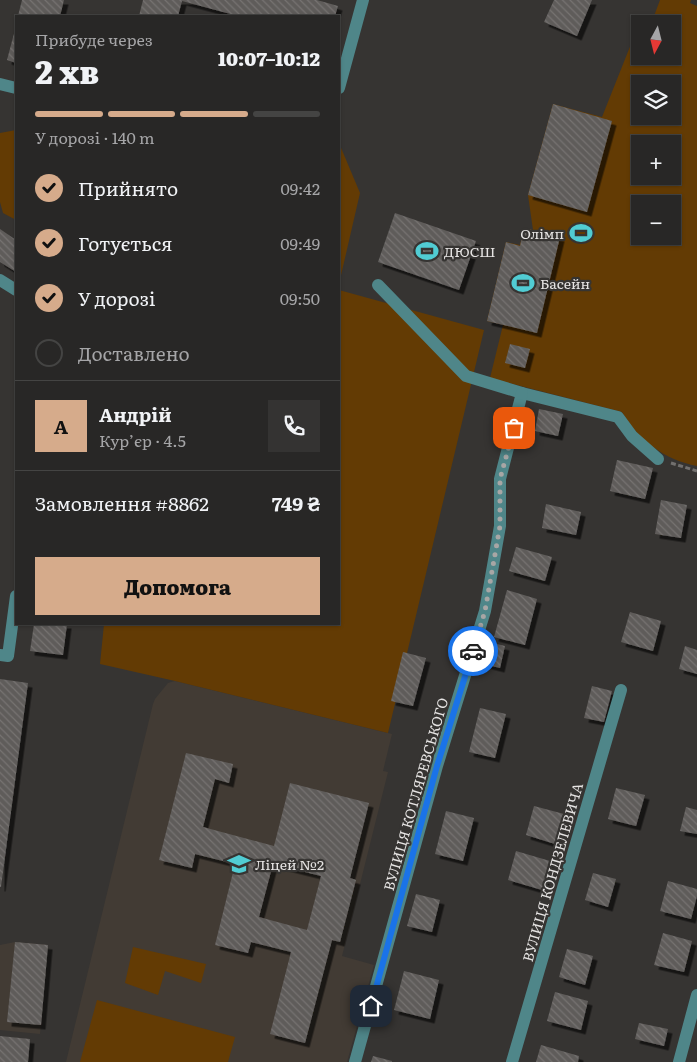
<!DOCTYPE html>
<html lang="uk">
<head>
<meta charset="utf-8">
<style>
  body { margin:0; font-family:Literata,serif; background:#343332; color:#f1f3f6; height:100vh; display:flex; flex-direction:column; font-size:19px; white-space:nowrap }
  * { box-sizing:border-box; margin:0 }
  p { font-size:16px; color:#a5a5a7 }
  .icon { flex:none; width:28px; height:28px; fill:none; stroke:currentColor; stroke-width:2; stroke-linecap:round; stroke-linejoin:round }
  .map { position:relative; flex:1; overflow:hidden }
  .panel { position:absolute; left:15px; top:15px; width:325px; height:610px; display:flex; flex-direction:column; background:#282726; border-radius:0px; box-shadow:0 1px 4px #0004,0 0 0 1px #444443 }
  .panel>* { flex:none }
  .needle { width:32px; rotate:187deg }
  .fabs { position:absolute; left:631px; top:15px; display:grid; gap:10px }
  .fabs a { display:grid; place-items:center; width:50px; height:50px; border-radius:0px; background:#282726; box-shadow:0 1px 4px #0004,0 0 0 1px #444443; font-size:25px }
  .pin { position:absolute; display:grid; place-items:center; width:42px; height:42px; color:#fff; margin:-21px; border-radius:10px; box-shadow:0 2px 8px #0006 }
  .courier { position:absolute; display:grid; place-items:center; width:50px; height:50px; margin:-25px; border:4px solid #1a73e8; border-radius:50%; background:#fff; color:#222; box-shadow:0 1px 6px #0007 }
  .headline em { font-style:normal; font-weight:800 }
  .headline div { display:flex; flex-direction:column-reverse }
  .headline { display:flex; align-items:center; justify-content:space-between; height:85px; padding:0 20px }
  h1 { font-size:32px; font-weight:800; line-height:38px }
  .bar { display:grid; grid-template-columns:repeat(4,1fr); gap:8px 5px; align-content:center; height:60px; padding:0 20px }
  .bar i { height:6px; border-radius:4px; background:#444443 }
  .bar .selected { background:#d6ab8b }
  .bar p { grid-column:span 4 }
  .line { display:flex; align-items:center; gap:12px; padding:0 20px; border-top:1px solid #444443 }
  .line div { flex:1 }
  .round { display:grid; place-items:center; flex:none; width:52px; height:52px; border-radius:0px; background:#343332 }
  ol { padding:0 20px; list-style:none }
  li { display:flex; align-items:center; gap:15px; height:55px }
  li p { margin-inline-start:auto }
  li .icon { padding:5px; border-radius:50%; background:#d6ab8b; color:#111; stroke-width:4 }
  li:last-child { color:#a5a5a7 }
  li i { width:28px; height:28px; border:2px solid #444443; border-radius:50% }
  .button { display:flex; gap:10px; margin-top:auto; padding:10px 20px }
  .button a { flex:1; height:58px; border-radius:0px; background:#d6ab8b; color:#111; font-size:20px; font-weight:800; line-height:58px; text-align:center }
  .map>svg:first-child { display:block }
  .built { fill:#423b34 }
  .green { fill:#633b04; fill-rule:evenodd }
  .building { fill:url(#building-back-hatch); fill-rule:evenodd; filter:url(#shadow) }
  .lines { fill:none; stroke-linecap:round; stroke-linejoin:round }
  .path { stroke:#72706e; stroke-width:3; stroke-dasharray:5 2.5; stroke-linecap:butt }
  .minor { stroke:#4f8689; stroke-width:12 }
  .done { stroke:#a8a6a5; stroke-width:5; stroke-dasharray:0 9 }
  .route { stroke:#1a73e8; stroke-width:6 }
  .labels { text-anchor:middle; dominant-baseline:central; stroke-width:4.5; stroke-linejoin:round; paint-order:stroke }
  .poi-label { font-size:14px; fill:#e6e4e3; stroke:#363432; text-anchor:start }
  .street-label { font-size:14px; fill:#e6e4e3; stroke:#363432 }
</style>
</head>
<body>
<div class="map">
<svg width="697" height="1062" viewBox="0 0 697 1062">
  <defs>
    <pattern id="building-back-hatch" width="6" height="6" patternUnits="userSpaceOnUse" patternTransform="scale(1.25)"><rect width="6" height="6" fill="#5f5c5a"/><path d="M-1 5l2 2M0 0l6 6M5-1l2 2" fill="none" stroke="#767372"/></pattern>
    <filter id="shadow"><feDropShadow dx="4.5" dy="4.5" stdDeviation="0" flood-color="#0009"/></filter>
  </defs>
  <rect width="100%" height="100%" fill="#363432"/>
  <g class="built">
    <path d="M175,681l217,53 -9,37 5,1 -46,184 32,9 -27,97h-281l87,-358 2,-5 13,-16z"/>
    <path d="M15,942l33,3 -8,89 -40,-4v-85z"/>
  </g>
  <g class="green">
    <path d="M660,0h31l-1,3 7,3v460c-32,-6 -59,-26 -75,-54l-132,-34 13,-53 -16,-4 19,-79 14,3 4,-17 9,2 -5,-35 25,-91 49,13 35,-88 3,1v26h32v-32h-21zM640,84h32v32h-32zM640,144h32v32h-32zM640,204h32v32h-32z"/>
    <path d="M16,130v90l-13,-7 -3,-11v-69z"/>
    <path d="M339,143l21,50 -21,91z"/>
    <path d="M339,290l145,40 -96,403 -213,-52 -75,-17 4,-40h235z"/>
    <path d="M133,947l73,17 -5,19 -36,-12 -7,24 -33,-12z"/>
    <path d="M97,1000l138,37 -7,25h-148z"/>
  </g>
  <g class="building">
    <path d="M22,0h42l-4,16h-42z"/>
    <path d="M143,0h174l21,6 -3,10h-97l-56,-15 -4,15h-39z"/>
    <path d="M554,0h38l-15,36 -33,-14z"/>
    <path d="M16,26v37l-9,-3z"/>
    <path d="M553,104l59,17 -25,91 -59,-17z"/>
    <path d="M395,213l81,28 -17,49 -81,-28z"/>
    <path d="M524,228l36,9 -23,96 -50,-12 19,-79 14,4z"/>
    <path d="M0,229l16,11v32l-16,-10z"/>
    <path d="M510,344l20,5 -5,19 -20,-5z"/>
    <path d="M539,409l24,5 -5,22 -23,-5z"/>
    <path d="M617,460l36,8 -8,31 -35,-8z"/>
    <path d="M661,500l26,5 -6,33 -26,-4z"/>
    <path d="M546,504l35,8 -5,23 -34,-7z"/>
    <path d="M516,547l36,10 -7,24 -36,-10z"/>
    <path d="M507,590l30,9 -12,46 -31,-8z"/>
    <path d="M630,612l31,9 -8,30 -32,-9z"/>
    <path d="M34,624h33l-4,31 -33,-4z"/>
    <path d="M485,641l20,5 -5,22 -20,-5z"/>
    <path d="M685,646l12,4v24l-18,-5z"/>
    <path d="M403,652l23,6 -13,48 -22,-5z"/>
    <path d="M0,679l28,4 -27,204h-1z"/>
    <path d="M592,686l20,5 -8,31 -20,-4z"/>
    <path d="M480,708l26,6 -11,44 -26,-6z"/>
    <path d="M186,753l47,11 -4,19 -14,-4 -12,48 71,19 16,-63 79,20 -19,75 6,2 -16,62 -8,-2 -27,103 -35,-9 21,-82 -40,-10 -3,11 -33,-8 20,-81 -40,-10 -3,14 -33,-8zM273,864l48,12 -14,54 -48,-13z"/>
    <path d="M616,788l29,7 -9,31 -28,-7z"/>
    <path d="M534,806l30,8 -9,30 -29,-9z"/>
    <path d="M686,807l11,3v24l-17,-3z"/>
    <path d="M446,811l28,7 -11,43 -28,-7z"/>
    <path d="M516,851l34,10 -8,29 -34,-10z"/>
    <path d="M593,873l23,6 -8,28 -23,-7z"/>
    <path d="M668,881l29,8v7l-6,23 -31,-8z"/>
    <path d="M416,894l24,6 -8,32 -25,-6z"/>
    <path d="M663,933l29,8 -8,31 -30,-7z"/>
    <path d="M15,942l33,3 -7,80 -34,-3z"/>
    <path d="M567,949l26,7 -8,29 -26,-8z"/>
    <path d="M404,971l35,9 -9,39 -36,-9z"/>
    <path d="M555,992l33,9 -7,29 -34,-9z"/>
    <path d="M639,1023l29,6 -4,17 -29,-7z"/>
    <path d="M0,1036l30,3 -2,23h-28z"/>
    <path d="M541,1045l38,11 -1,6h-42z"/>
    <path d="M373,1056l19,5v1h-21z"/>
  </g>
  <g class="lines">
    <path class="path" d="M671,463l26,8"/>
    <g class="minor">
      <path d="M0,84l16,4"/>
      <path d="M339,88l24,-88"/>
      <path d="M0,280l16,10"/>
      <path d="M378,285l88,91 56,17 96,24 14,19 26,23"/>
      <path d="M0,655l8,1 8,-60"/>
      <path d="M355,1062l82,-296 48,-155 15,-85v-47l22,-86"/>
      <path d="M512,1062l109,-372"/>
      <path d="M679,1062l18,-67"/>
    </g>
  </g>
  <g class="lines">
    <path class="done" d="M473,651l12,-40 15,-85v-47l14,-51"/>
    <path class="route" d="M371,1006l66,-240 36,-115"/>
  </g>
  <defs>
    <symbol id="stadium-bare" viewBox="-9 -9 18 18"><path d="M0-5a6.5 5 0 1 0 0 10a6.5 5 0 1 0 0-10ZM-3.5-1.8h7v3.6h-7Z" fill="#51ccd3" stroke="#363432" stroke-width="2.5" paint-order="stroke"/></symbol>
    <symbol id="school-bare" viewBox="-9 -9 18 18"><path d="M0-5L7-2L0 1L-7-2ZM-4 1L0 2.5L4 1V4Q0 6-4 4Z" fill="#51ccd3" stroke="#363432" stroke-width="2.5" paint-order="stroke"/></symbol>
  </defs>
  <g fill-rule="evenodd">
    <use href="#stadium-bare" x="565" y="217" width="32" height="32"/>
    <use href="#stadium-bare" x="411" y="235" width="32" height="32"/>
    <use href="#stadium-bare" x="507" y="267" width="32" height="32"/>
    <use href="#school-bare" x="223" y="848" width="32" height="32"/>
  </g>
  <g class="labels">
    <g class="poi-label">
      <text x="564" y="233" text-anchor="end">Олімп</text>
      <text x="444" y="251">ДЮСШ</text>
      <text x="540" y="283">Басейн</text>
      <text x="255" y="864">Ліцей №2</text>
    </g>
    <g class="street-label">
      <text transform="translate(415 794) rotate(-74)">ВУЛИЦЯ КОТЛЯРЕВСЬКОГО</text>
      <text transform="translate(552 872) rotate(-74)">ВУЛИЦЯ КОНДЗЕЛЕВИЧА</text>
    </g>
  </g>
</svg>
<div class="fabs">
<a><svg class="needle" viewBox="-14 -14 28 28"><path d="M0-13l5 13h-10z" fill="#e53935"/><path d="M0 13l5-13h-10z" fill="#a5a5a7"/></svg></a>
<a><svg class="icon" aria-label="layers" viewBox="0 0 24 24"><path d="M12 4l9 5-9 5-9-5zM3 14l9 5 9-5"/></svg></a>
<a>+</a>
<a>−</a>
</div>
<div class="pin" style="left:514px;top:428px;background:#ea580c"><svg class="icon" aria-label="bag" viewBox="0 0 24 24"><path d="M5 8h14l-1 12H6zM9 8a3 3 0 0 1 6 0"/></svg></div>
<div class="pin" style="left:371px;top:1006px;background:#1f2937"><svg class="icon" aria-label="home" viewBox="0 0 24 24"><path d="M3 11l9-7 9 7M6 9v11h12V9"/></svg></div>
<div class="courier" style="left:473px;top:651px"><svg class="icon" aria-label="car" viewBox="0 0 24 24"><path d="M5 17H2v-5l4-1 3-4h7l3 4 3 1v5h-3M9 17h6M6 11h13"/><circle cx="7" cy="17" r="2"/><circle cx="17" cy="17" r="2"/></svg></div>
<section class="panel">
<div class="headline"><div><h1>2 хв</h1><p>Прибуде через</p></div><em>10:07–10:12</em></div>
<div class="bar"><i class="selected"></i><i class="selected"></i><i class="selected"></i><i></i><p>У дорозі · 140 m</p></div>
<ol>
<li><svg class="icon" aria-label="check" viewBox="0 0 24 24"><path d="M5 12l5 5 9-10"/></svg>Прийнято<p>09:42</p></li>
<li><svg class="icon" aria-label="check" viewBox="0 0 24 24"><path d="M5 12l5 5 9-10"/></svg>Готується<p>09:49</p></li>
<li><svg class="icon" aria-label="check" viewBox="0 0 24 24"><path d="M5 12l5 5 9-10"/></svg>У дорозі<p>09:50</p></li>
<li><i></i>Доставлено</li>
</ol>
<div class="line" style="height:90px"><b class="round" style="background:#d6ab8b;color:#111">А</b><div><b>Андрій</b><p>Кур’єр · 4.5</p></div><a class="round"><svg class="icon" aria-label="phone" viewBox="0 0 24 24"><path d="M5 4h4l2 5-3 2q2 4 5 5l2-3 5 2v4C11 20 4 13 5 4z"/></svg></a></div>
<div class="line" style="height:65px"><div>Замовлення #8862</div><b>749 ₴</b></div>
<div class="button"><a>Допомога</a></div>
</section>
</div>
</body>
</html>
